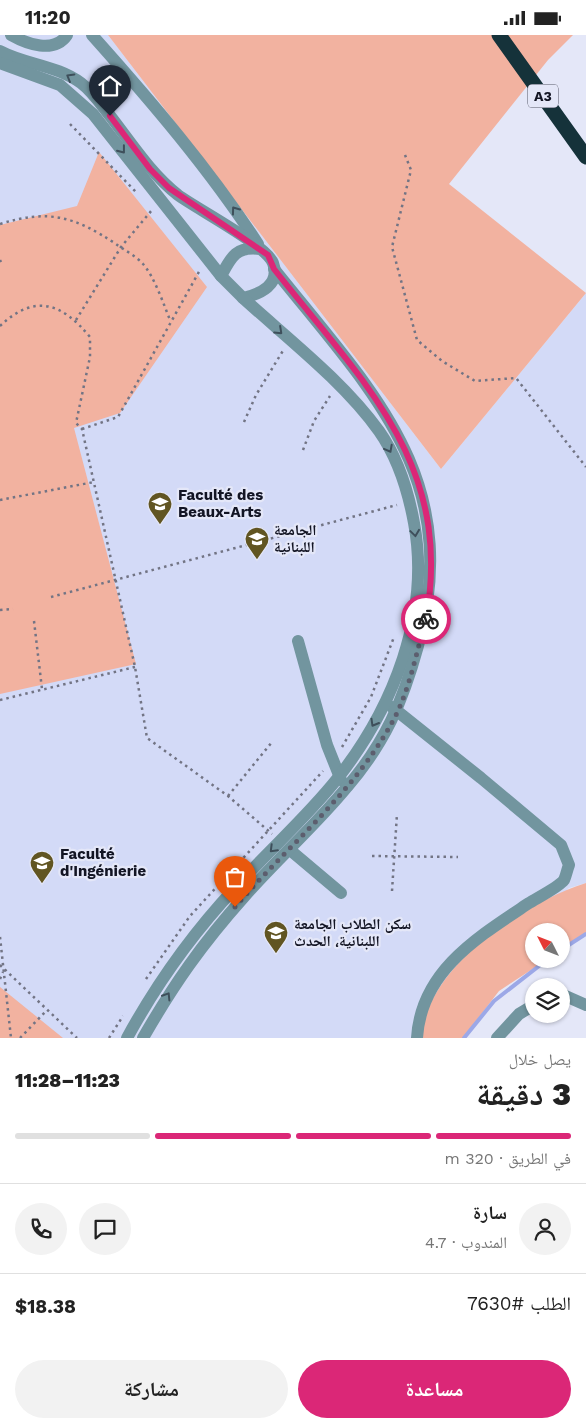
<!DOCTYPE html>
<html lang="ar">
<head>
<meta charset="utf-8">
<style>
  body { margin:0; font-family:"Work Sans","Noto Naskh Arabic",sans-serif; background:#f2f2f2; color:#222; direction:rtl; height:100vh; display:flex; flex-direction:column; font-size:19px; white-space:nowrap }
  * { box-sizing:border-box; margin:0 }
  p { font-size:16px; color:#767676 }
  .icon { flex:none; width:28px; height:28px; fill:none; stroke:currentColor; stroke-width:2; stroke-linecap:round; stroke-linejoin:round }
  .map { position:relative; height:1003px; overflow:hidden; direction:ltr }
  .side { display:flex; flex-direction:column; background:#fff; flex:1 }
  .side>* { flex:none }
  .needle { width:32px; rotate:312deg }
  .buttons { position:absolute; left:525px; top:888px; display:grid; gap:10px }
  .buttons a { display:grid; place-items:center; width:45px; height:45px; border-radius:50%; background:#fff; box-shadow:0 1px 4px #0004; font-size:25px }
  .pin { position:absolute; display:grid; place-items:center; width:42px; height:42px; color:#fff; margin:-51px -21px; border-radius:50% 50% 50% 0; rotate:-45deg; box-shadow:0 0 5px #0007 }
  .pin .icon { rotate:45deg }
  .courier { position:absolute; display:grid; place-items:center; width:50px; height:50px; margin:-25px; border:4px solid #db2777; border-radius:50%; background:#fff; color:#222; box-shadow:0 1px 6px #0007 }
  .head em { font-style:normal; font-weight:800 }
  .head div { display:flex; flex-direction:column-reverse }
  .head { display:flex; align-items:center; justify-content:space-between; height:85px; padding:0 15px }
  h1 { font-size:32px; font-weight:800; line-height:38px }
  .bar { display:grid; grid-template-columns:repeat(4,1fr); gap:8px 5px; align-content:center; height:60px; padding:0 15px }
  .bar i { height:6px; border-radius:4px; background:#e0e0e0 }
  .bar .active { background:#db2777 }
  .bar p { grid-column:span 4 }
  .line { display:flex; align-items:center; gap:12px; padding:0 15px; border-top:1px solid #e0e0e0 }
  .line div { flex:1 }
  .round { display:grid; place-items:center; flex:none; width:52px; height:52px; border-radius:26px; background:#f2f2f2 }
  .cta { display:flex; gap:10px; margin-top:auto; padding:10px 15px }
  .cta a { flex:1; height:58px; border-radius:30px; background:#db2777; color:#fff; font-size:20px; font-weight:800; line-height:58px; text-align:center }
  .cta a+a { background:#f2f2f2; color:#222 }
  .status { display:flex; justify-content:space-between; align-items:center; height:35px; padding:0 25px; background:#fff; direction:ltr }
  .status svg { height:14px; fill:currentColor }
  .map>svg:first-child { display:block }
  .built { fill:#d3daf7 }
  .green { fill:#f2b2a0 }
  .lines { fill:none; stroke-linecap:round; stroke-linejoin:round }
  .stream { stroke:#9ca8e7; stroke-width:4 }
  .path { stroke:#727484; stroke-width:2.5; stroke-dasharray:2.5 4; stroke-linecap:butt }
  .minor { stroke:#72959f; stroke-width:12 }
  .highway { stroke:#15323a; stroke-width:15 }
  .oneway { stroke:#3e4f5b }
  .done { stroke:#5c5e6e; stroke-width:5; stroke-dasharray:0 9 }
  .route { stroke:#db2777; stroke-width:6 }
  .labels { text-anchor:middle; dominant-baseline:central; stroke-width:4.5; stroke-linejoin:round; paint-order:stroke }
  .shield { fill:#e4e7f8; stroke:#525464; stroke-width:1 }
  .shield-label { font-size:14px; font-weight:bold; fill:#131524 }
  .poi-label { font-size:15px; font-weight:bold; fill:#131524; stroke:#e4e7f8; text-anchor:start }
</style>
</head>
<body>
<div class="status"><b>11:20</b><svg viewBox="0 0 49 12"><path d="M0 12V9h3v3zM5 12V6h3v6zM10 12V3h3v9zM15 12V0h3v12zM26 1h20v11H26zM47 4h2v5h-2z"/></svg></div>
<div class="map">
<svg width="586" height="1003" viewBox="0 0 586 1003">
  <rect width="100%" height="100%" fill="#e4e7f8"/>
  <path class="built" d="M0,0h108l333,434 145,-176v590l-17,5 -151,150h-418z"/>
  <g class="green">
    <path d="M108,0h465l-25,25 -99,124 137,109 -145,176z"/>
    <path d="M99,117l108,135 -87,126 -46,15 62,236 -136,30v-469l77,-19z"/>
    <path d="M586,848v51l-25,16v-19h-27v28h14l-49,32 -36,47h-45c5,-14 9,-30 17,-43 29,-51 96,-94 151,-112z"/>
    <path d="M0,952l63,51h-63z"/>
  </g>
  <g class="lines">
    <g class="stream">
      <path d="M561,915l25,-16"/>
      <path d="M464,1003l30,-37 54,-42"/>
    </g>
    <g class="path">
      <path d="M70,89l66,68"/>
      <path d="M405,120l6,15 -19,77 25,93 25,21 33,20 41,-3 70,89"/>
      <path d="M0,189c48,-15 74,-8 116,20 8,6 20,12 27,20 11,12 21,41 27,56"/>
      <path d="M0,225l1,2"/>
      <path d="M76,285l45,-73 31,-37"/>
      <path d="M0,291c35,-33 62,-23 90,11v20l-14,66 6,6 53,238 12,71 81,58 44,38"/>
      <path d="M244,387l12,-27 28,-46"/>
      <path d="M82,394l36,-12 82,-147"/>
      <path d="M303,415l11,-29 16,-25"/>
      <path d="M0,465l94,-18"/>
      <path d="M51,562l346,-92"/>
      <path d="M0,575l13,-1"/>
      <path d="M34,586l8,68"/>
      <path d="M0,665l135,-33"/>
      <path d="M342,712l29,-50 23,-60"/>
      <path d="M228,761l44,-54"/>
      <path d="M372,821l86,1"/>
      <path d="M392,856l5,-77"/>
      <path d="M0,902l11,101"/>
      <path d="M0,930l77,73"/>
      <path d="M0,944l3,-7"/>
      <path d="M146,944l44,-63 133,-145"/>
      <path d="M20,1003l27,-28"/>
      <path d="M109,1003l14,-22"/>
    </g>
    <g class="minor">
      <path d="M11,0c16,9 43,19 56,0"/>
      <path d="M92,0c59,66 118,135 166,209"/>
      <path d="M0,16c26,14 57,14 81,32 12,9 21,23 30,34 21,27 40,57 67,78 19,14 88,50 95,68 8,22 -13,31 -30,35l-22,-22c10,-19 15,-30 39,-27"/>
      <path d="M0,28l60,22 33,29 128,162"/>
      <path d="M298,606l29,104 14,35"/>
      <path d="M392,672l89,71 80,67 8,20c-2,5 -3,11 -5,15 -5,7 -27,18 -35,23 -51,34 -108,68 -112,135"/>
      <path d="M290,815l51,43"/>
      <path d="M561,959l25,11"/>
      <path d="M127,1003c30,-55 65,-104 108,-150 33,-37 71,-70 102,-109 56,-71 94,-165 77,-256 -6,-33 -16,-65 -35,-92 -36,-50 -91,-92 -136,-133"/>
      <path d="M143,1003c31,-54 59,-94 101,-141 33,-38 71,-71 103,-110 38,-44 56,-86 71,-141 46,-169 -46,-254 -144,-377"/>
      <path d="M497,1003l22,-24 15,-9"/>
    </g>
    <path class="highway" d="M499,0l87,122"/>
  </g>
  <defs><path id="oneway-chevron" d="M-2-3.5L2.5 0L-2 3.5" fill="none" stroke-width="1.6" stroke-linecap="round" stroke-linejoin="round" transform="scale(1.25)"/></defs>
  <g class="oneway">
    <use href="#oneway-chevron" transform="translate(70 42) rotate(-150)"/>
    <use href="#oneway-chevron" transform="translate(122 115) rotate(52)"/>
    <use href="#oneway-chevron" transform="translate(235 175) rotate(-126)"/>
    <use href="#oneway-chevron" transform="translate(279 296) rotate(43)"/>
    <use href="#oneway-chevron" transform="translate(389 414) rotate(62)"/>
    <use href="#oneway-chevron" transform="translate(415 498) rotate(82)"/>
    <use href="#oneway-chevron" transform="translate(374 688) rotate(120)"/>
    <use href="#oneway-chevron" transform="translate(273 814) rotate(135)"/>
    <use href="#oneway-chevron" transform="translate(167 961) rotate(-58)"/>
  </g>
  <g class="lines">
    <path class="done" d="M235,872c55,-64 123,-117 162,-194 14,-30 20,-63 29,-94"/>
    <path class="route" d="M110,81l40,53 19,19 99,67 6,14c88,112 180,195 152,350"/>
  </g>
  <defs>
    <symbol id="university-pin" viewBox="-11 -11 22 30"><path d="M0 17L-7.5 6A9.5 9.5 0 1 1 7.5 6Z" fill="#615522" stroke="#e4e7f8"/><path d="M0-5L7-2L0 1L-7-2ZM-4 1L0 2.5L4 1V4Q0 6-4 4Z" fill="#fff"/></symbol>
  </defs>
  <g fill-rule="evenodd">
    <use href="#university-pin" x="146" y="455" width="28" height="38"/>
    <use href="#university-pin" x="243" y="490" width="28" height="38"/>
    <use href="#university-pin" x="28" y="814" width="28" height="38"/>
    <use href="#university-pin" x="262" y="884" width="28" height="38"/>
  </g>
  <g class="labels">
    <rect class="shield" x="528" y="49.5" width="30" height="23" rx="4"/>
    <g class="shield-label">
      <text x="543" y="61">A3</text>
    </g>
    <g class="poi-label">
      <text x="178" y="460">Faculté des<tspan x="178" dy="17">Beaux-Arts</tspan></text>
      <text x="274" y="495">الجامعة<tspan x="274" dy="17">اللبنانية</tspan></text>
      <text x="60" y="819">Faculté<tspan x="60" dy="17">d'Ingénierie</tspan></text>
      <text x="294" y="889">سكن الطلاب الجامعة<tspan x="294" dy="17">اللبنانية، الحدث</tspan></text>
    </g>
  </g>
</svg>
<div class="buttons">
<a><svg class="needle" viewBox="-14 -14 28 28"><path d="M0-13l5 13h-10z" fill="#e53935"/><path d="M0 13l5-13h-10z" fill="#767676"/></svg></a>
<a><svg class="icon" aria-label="layers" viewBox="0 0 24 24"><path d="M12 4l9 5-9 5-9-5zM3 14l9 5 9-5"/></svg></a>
</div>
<div class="pin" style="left:235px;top:872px;background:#ea580c"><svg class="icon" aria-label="bag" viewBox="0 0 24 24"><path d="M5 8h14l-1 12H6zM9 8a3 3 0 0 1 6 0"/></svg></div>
<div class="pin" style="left:110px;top:81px;background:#1f2937"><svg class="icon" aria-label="home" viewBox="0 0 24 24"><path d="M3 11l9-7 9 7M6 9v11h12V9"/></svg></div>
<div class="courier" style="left:426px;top:584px"><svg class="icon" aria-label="bike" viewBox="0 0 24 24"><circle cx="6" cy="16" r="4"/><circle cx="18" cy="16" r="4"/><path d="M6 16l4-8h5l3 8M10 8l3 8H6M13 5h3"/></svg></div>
</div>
<section class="side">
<div class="head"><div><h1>3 دقيقة</h1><p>يصل خلال</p></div><em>11:23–11:28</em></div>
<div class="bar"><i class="active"></i><i class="active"></i><i class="active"></i><i></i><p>في الطريق · 320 m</p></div>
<div class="line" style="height:90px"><a class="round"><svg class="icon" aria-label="person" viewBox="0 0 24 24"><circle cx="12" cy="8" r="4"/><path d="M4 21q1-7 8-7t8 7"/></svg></a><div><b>سارة</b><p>المندوب · 4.7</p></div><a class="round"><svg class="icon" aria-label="chat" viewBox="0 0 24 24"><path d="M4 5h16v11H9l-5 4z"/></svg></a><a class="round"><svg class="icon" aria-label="phone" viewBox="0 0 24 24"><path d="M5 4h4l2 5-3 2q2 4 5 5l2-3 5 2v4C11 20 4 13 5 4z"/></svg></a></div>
<div class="line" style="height:65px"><div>الطلب #7630</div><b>$18.38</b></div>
<div class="cta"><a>مساعدة</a><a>مشاركة</a></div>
</section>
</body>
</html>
